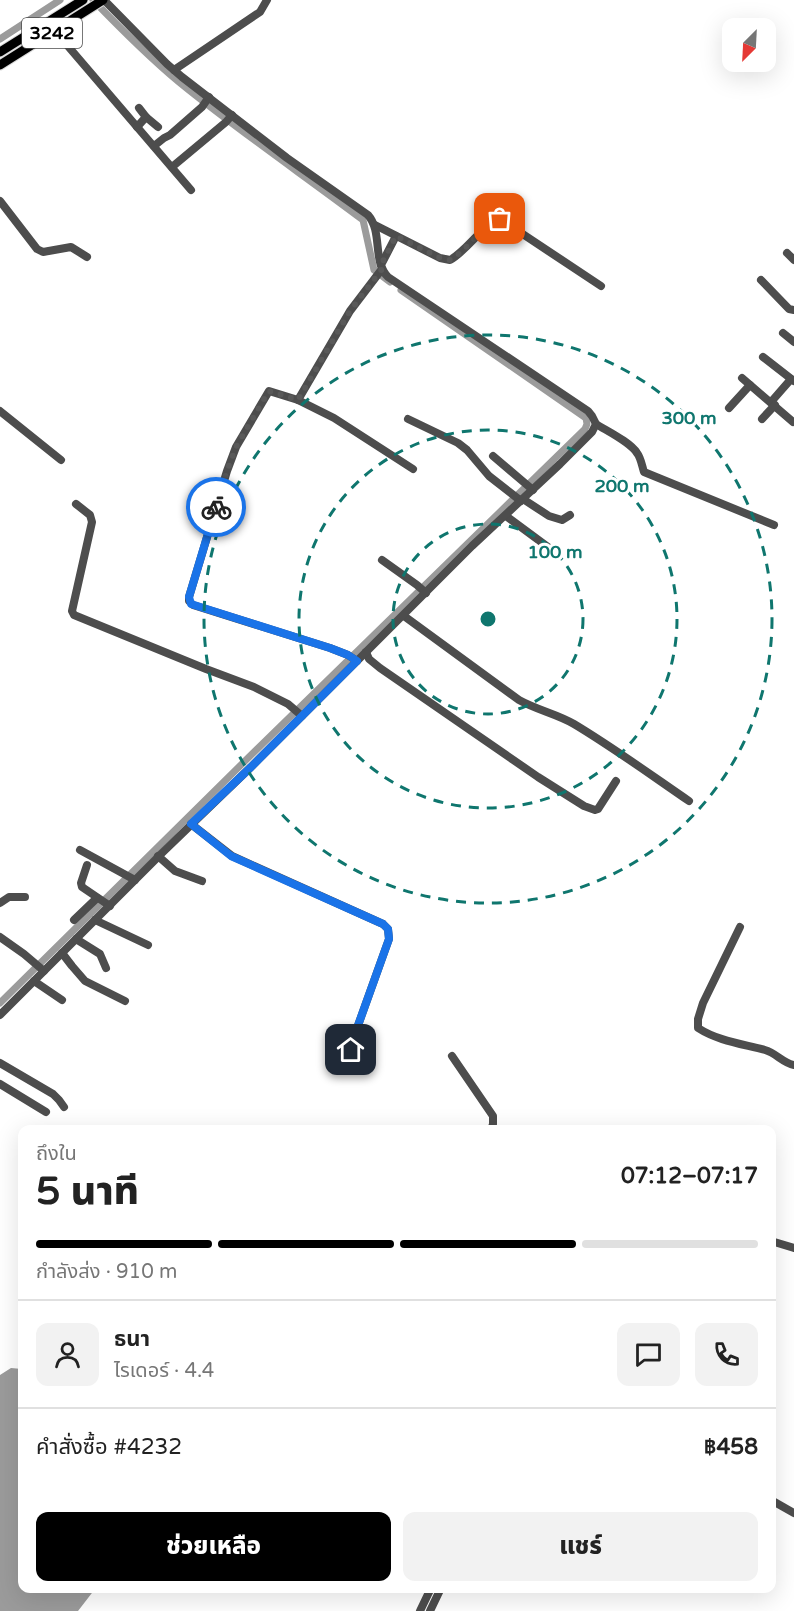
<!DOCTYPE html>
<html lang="th">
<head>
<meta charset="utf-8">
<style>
  body { margin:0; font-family:"Varela Round","Noto Sans Thai",sans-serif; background:#f2f2f2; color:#222; height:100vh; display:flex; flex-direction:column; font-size:22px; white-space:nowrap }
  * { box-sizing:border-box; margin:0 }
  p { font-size:20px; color:#767676 }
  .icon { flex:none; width:33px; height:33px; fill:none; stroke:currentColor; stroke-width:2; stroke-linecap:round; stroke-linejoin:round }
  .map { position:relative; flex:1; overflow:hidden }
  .drawer { position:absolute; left:18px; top:1125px; width:758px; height:468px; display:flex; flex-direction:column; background:#fff; border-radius:12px; box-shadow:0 6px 24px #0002 }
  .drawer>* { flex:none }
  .needle { width:39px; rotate:204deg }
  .buttons { position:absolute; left:722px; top:18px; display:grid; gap:12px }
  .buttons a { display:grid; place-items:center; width:54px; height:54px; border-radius:12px; background:#fff; box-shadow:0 6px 24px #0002; font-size:30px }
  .pin { position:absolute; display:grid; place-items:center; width:51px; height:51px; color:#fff; margin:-26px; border-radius:12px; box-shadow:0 3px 9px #0006 }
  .courier { position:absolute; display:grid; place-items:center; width:60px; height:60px; margin:-30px; border:4px solid #1a73e8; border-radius:50%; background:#fff; color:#222; box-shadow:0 2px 8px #0007 }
  .headline em { font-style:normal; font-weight:800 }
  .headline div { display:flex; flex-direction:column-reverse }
  .headline { display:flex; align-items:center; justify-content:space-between; height:102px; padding:0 18px }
  h1 { font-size:39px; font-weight:800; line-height:45px }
  .bar { display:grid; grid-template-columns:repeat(4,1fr); gap:9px 6px; align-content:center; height:72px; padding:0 18px }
  .bar i { height:8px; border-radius:4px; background:#e0e0e0 }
  .bar .active { background:#000 }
  .bar p { grid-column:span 4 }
  .line { display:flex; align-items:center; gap:15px; padding:0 18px; border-top:2px solid #e0e0e0 }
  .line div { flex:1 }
  .round { display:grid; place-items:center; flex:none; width:63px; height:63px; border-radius:12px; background:#f2f2f2 }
  .button { display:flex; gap:12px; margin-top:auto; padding:12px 18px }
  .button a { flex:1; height:69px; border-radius:12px; background:#000; color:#fff; font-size:24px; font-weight:800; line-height:69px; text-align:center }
  .button a+a { background:#f2f2f2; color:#222 }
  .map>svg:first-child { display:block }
  .water { fill:#9b9b9b }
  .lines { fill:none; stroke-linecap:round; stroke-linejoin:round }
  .canal { stroke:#9b9b9b; stroke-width:7 }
  .major-casing { stroke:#dbdbdb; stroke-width:11 }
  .minor { stroke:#4d4d4d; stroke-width:8 }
  .major { stroke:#000; stroke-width:9 }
  .done { stroke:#595959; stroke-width:6; stroke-dasharray:0 10.8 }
  .route { stroke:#1a73e8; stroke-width:8 }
  .ring { fill:none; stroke:#0f766e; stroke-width:3; stroke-dasharray:10 8 }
  .labels { text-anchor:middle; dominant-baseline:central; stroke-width:6; stroke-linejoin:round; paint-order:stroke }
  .shield { fill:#fff; stroke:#4c4c4c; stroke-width:1.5 }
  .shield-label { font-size:18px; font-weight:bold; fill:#000 }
  .centre { fill:#0f766e; stroke:#fff; stroke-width:3 }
  .ring-label { font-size:18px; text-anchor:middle; font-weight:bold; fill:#0f766e; stroke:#fff; stroke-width:6; stroke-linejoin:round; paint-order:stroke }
</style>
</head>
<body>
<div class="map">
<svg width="794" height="1611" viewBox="0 0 794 1611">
  <rect width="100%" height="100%" fill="#fff"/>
  <path class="water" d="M11,1368l11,1v219l73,1 -17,22h-78v-236z"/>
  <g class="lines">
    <g class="canal">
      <path d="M93,0c27,28 56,57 86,82 60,49 123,92 184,138l11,50 16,12"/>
      <path d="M0,39l60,-39"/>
      <path d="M0,1003l247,-244 338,-330 2,-5 -1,-6 -185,-128"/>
    </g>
    <defs>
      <g id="major">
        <path d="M0,52l83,-52"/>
        <path d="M0,65l103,-65"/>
      </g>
    </defs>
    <use href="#major" class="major-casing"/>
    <g class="minor">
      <path d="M55,31l136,159"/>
      <path d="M174,70l86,-58 7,-12"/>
      <path d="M146,117l12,10"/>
      <path d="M137,127l9,-10 -7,-9"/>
      <path d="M154,146l10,-8 6,-3 32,-28 7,-10"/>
      <path d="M172,167l54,-45 6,-7"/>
      <path d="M0,201l37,48 6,3 28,-5 16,10"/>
      <path d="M375,225l65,33 10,2c17,-9 34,-37 50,-41l101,67"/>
      <path d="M787,253l7,7"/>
      <path d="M381,265l15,-29"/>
      <path d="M761,280l28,29 5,1"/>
      <path d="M783,333l11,9"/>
      <path d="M763,357l31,24"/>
      <path d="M742,378l51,44"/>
      <path d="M298,400l52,-89 32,-42"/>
      <path d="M771,402l20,-23"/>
      <path d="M729,408l21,-23"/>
      <path d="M0,411l61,49"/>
      <path d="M408,419l50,24 9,7 22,26 32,25"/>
      <path d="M762,419l13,-14"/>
      <path d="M596,424c11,7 34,18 41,29 4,5 5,13 7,19l130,53"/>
      <path d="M493,456l40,34"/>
      <path d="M523,499l26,17 13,4 8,-5"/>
      <path d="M76,504l14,11 2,7 -20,89 2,4 132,54 48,18 34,17 14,12"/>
      <path d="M506,516l46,34"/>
      <path d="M382,560l35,25 9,8"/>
      <path d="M404,616l115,84c18,10 38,14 55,24 40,24 77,51 115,77"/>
      <path d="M366,652l3,7 11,9 158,109 46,29 11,4 3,-1 18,-28"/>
      <path d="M357,661l-9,-6 -18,-7 -137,-43 -4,-4v-4l38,-126 9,-24 33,-56 29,9 36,18 79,51"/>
      <path d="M191,824l41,32 151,68 5,5 1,10 -38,106v5l11,17"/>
      <path d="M80,850l55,30"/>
      <path d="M158,856l17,15 27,10"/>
      <path d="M87,865l-6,18 1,4 28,19"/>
      <path d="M0,903l9,-6h16"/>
      <path d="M74,920l23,-22"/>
      <path d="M95,920l53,25"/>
      <path d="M740,927l-37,76 -5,16v9c20,13 45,16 67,22 11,3 18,13 29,15"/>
      <path d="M0,937l24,17 20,17"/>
      <path d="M76,939l24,15 6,14"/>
      <path d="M62,953l10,13 13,15 40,20"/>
      <path d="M34,981l28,19"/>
      <path d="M0,1015l162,-162 89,-86 221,-221 88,-82 32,-32 4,-8 -4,-8 -4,-5 -200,-134c-16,-16 -5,-45 -20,-62l-81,-57 -105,-81 -15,-13 -63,-64"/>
      <path d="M452,1056l41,60v8l-2,6"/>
      <path d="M0,1063l53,31 6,6 5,7"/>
      <path d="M0,1084l46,28"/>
      <path d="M771,1241l23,7"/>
      <path d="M771,1500l23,13"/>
      <path d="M420,1611l11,-23"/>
      <path d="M430,1611l11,-23"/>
    </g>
    <use href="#major" class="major"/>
  </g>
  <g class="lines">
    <path class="done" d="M216,507l11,-36 9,-24 31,-53 2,-3 29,9 52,-89 32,-42 -1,-4 15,-29 44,22 10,2c17,-9 34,-37 50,-41"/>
    <path class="route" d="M216,507l-27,90 2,7 139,44 18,7 9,6 -106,106 -60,57 40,32 152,68 5,5 1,10 -38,106v5"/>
  </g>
  <g class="ring">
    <circle cx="488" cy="619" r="95"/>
    <circle cx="488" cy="619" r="189"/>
    <circle cx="488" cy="619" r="284"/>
  </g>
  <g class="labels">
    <rect class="shield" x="22" y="18" width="60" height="30" rx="4.5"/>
    <g class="shield-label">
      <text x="52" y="33">3242</text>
    </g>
  </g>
  <circle cx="488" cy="619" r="9" class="centre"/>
  <g class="ring-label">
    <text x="689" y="424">300 m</text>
    <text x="622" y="492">200 m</text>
    <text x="555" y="558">100 m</text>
  </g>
</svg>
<div class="buttons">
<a><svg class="needle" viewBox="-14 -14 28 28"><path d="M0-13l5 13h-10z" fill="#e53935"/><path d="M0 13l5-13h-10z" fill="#767676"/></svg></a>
</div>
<div class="pin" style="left:500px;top:219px;background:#ea580c"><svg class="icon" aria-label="bag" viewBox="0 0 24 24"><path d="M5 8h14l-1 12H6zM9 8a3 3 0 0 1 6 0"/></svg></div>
<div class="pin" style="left:351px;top:1050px;background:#1f2937"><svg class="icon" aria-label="home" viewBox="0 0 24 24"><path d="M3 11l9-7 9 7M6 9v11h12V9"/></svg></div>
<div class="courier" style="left:216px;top:507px"><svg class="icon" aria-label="bike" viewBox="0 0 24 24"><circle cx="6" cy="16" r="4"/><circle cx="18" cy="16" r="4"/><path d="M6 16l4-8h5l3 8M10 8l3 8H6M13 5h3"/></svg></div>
<section class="drawer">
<div class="headline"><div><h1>5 นาที</h1><p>ถึงใน</p></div><em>07:12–07:17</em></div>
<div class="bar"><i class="active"></i><i class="active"></i><i class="active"></i><i></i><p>กำลังส่ง · 910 m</p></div>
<div class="line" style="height:108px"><a class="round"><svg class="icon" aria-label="person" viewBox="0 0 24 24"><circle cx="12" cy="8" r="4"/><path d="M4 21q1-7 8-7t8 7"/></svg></a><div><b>ธนา</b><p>ไรเดอร์ · 4.4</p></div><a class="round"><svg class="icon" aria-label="chat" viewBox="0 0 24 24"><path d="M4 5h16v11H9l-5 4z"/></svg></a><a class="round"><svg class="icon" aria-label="phone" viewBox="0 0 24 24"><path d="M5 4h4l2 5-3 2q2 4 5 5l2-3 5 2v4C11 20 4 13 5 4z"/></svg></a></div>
<div class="line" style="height:78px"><div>คำสั่งซื้อ #4232</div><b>฿458</b></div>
<div class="button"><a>ช่วยเหลือ</a><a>แชร์</a></div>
</section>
</div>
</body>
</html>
